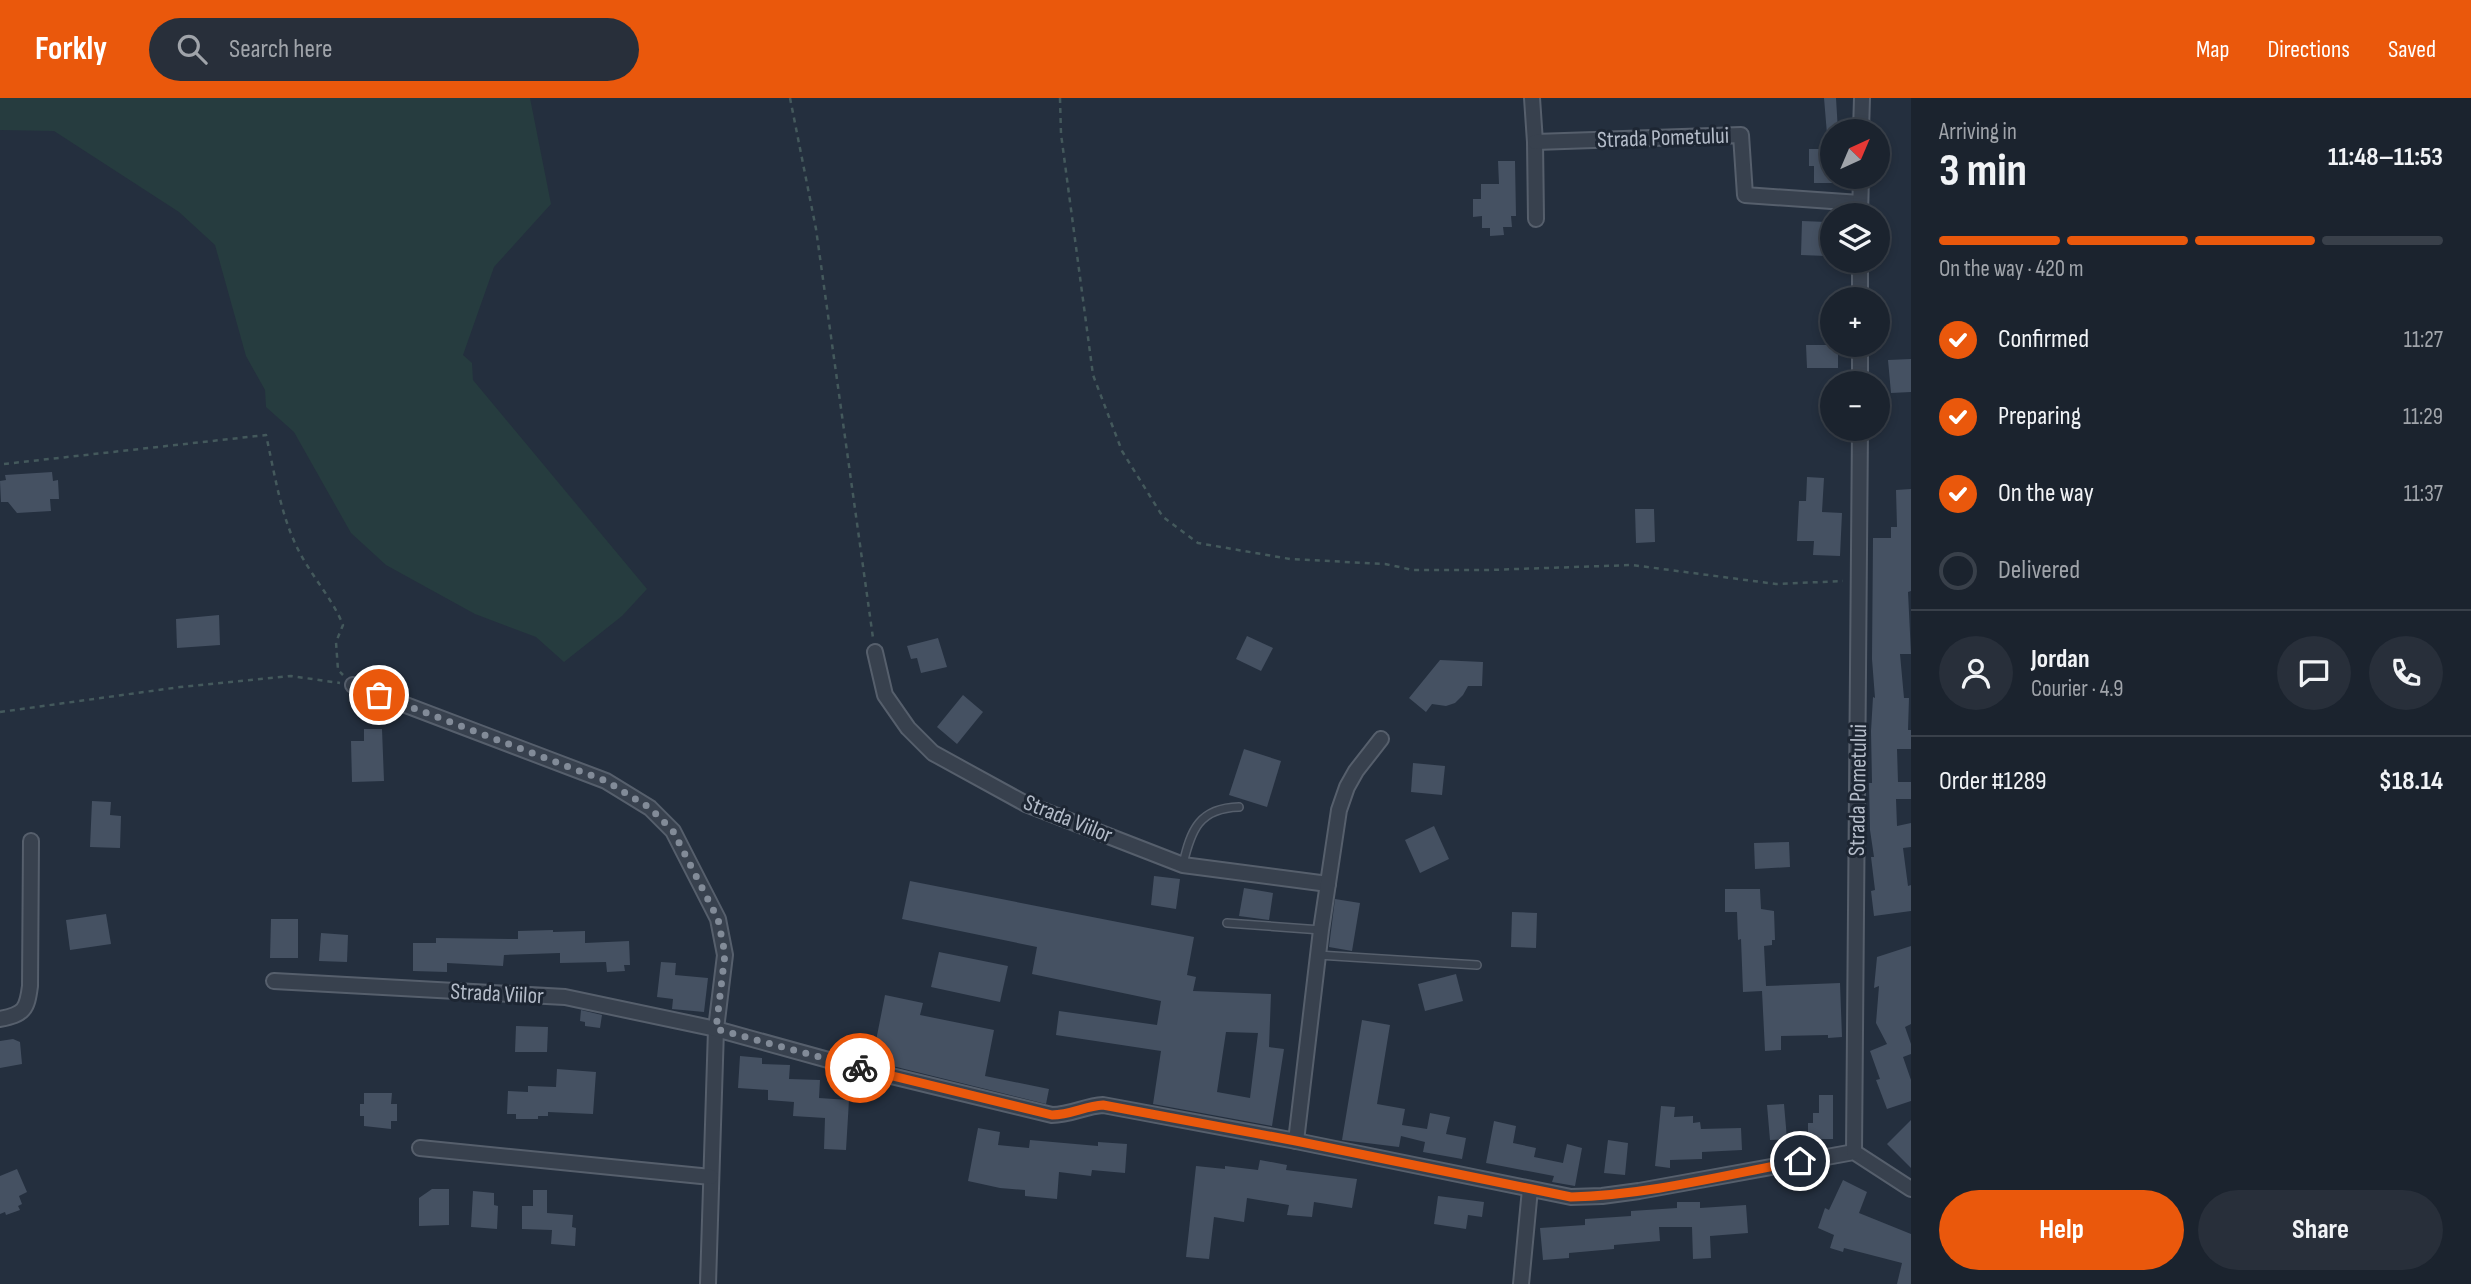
<!DOCTYPE html>
<html lang="en">
<head>
<meta charset="utf-8">
<style>
  body { margin:0; font-family:"Sofia Sans Condensed",sans-serif; background:#282f3a; color:#f1f3f6; height:100vh; display:flex; flex-direction:column; font-size:26px; white-space:nowrap }
  * { box-sizing:border-box; margin:0 }
  p { font-size:23px; color:#a0a4aa }
  .icon { flex:none; width:38px; height:38px; fill:none; stroke:currentColor; stroke-width:2; stroke-linecap:round; stroke-linejoin:round }
  .map { position:relative; flex:1; overflow:hidden }
  .drawer { display:flex; flex-direction:column; background:#1b232e; width:560px }
  .drawer>* { flex:none }
  .needle { width:46px; rotate:44deg }
  .controls { position:absolute; left:1820px; top:21px; display:grid; gap:14px }
  .controls a { display:grid; place-items:center; width:70px; height:70px; border-radius:50%; background:#1b232e; box-shadow:0 4px 10px #0003,0 0 0 2px #39404a; font-size:35px }
  .pin { position:absolute; display:grid; place-items:center; width:60px; height:60px; color:#fff; margin:-30px; border:4px solid #fff; border-radius:50%; box-shadow:0 2px 7px #0007 }
  .courier { position:absolute; display:grid; place-items:center; width:70px; height:70px; margin:-35px; border:5px solid #ea580c; border-radius:50%; background:#fff; color:#222; box-shadow:0 2px 9px #0007 }
  .headline em { font-style:normal; font-weight:700 }
  .headline div { display:flex; flex-direction:column-reverse }
  .headline { display:flex; align-items:center; justify-content:space-between; height:119px; padding:0 28px }
  h1 { font-size:46px; font-weight:700; line-height:52px }
  .bar { display:grid; grid-template-columns:repeat(4,1fr); gap:10px 7px; align-content:center; height:84px; padding:0 28px }
  .bar i { height:9px; border-radius:5px; background:#39404a }
  .bar .current { background:#ea580c }
  .bar p { grid-column:span 4 }
  .line { display:flex; align-items:center; gap:18px; padding:0 28px; border-top:2px solid #39404a }
  .line div { flex:1 }
  .round { display:grid; place-items:center; flex:none; width:74px; height:74px; border-radius:37px; background:#282f3a }
  ol { padding:0 28px; list-style:none }
  li { display:flex; align-items:center; gap:21px; height:77px }
  li p { margin-inline-start:auto }
  li .icon { padding:7px; border-radius:50%; background:#ea580c; color:#fff; stroke-width:4 }
  li:last-child { color:#a0a4aa }
  li i { width:38px; height:38px; border:4px solid #39404a; border-radius:50% }
  .button { display:flex; gap:14px; margin-top:auto; padding:14px 28px }
  .button a { flex:1; height:80px; border-radius:42px; background:#ea580c; color:#fff; font-size:28px; font-weight:700; line-height:80px; text-align:center }
  .button a+a { background:#282f3a; color:#f1f3f6 }
  header { display:flex; align-items:center; gap:42px; box-sizing:border-box; height:98px; padding:0 35px; background:#ea580c; color:#fff }
  header strong { font-size:33px }
  nav { display:flex; gap:38px; margin-inline-start:auto; font-size:24px }
  .search { width:490px; height:63px; background:#282f3a; display:flex; align-items:center; gap:18px; box-sizing:border-box; padding:0 24px; border-radius:38px; color:#a0a4aa; font-size:26px }
  main { display:flex; flex:1; min-height:0 }
  .map>svg:first-child { display:block }
  .green { fill:#263c3f }
  .building { fill:#455162; fill-rule:evenodd }
  .lines { fill:none; stroke-linecap:round; stroke-linejoin:round }
  .service-casing { stroke:#565f6c; stroke-width:10 }
  .minor-casing { stroke:#565f6c; stroke-width:18 }
  .path { stroke:#44595c; stroke-width:2.5; stroke-dasharray:5 5; stroke-linecap:butt }
  .service { stroke:#38414e; stroke-width:7 }
  .minor { stroke:#38414e; stroke-width:14 }
  .done { stroke:#828b98; stroke-width:7; stroke-dasharray:0 12.6 }
  .route { stroke:#ea580c; stroke-width:9 }
  .labels { text-anchor:middle; dominant-baseline:central; stroke-width:6; stroke-linejoin:round; paint-order:stroke }
  .street-label { font-size:23px; fill:#b4bcc9; stroke:#1d2633 }
</style>
</head>
<body>
<header>
<strong>Forkly</strong>
<div class="search"><svg class="icon" aria-label="search" viewBox="0 0 24 24"><circle cx="10" cy="10" r="6"/><path d="M15 15l6 6"/></svg>Search here</div>
<nav><a>Map</a><a>Directions</a><a>Saved</a></nav>
</header>
<main>
<div class="map">
<svg width="1911" height="1186" viewBox="0 0 1911 1186">
  <rect width="100%" height="100%" fill="#242f3e"/>
  <path class="green" d="M0,0h530l21,106 -57,63 -31,88 9,8 1,17 174,209 -25,27 -58,46 -28,-25 -61,-23 -89,-49 -35,-32 -57,-101 -28,-25 -1,-17 -19,-34 -31,-111 -36,-33 -125,-81 -54,-1z"/>
  <g class="building">
    <path d="M1824,0h12l2,33h-6v3h-5z"/>
    <path d="M1809,51h23v34h-18v-17h-5z"/>
    <path d="M1498,63h17l1,55h-5l1,11h-9l1,8 -14,1v-8h-8v-12l-9,1v-18h8v-15h18z"/>
    <path d="M1802,123l25,1 -1,34 -25,-1z"/>
    <path d="M1806,247h32v23h-31z"/>
    <path d="M1911,261v33l-20,1 -3,-33z"/>
    <path d="M52,374l1,9 5,-1 1,19h-9l1,12 -34,2 -9,-11h-7l-1,-21 6,-1 -1,-5z"/>
    <path d="M1807,379l17,1 -2,34 20,1 -2,43 -27,-1 1,-14h-17l2,-40h7z"/>
    <path d="M1911,391v102l-3,1 3,62h-11l4,44h5l-1,32h3v19h-14l1,33h13v17h-15l1,27 14,-3v24l-8,1 5,38 3,-1v26l-37,5 -3,-25 4,-1 -4,-33h3l-4,-27 -1,-47h3l-1,-52 2,-34 2,1 -3,-39 1,-121h18v-11h6l-1,-37z"/>
    <path d="M1635,411h19l1,33 -19,1z"/>
    <path d="M219,517l1,30 -43,3 -1,-29z"/>
    <path d="M1247,538l26,12 -12,23 -25,-12z"/>
    <path d="M938,540l9,29 -26,6 -4,-15 -6,1 -4,-13z"/>
    <path d="M1440,562l43,2 -1,24h-14l-5,9 -8,8 -9,3 -14,-2 -6,8 -17,-14z"/>
    <path d="M963,597l20,17 -26,32 -20,-17z"/>
    <path d="M364,631h18l2,52 -32,1 -1,-41h13z"/>
    <path d="M1244,651l37,12 -14,46 -38,-12z"/>
    <path d="M1413,665l32,3 -3,29 -31,-3z"/>
    <path d="M92,703l19,1 -1,13 11,1 -1,32 -30,-1z"/>
    <path d="M1434,728l15,33 -29,14 -15,-33z"/>
    <path d="M1789,744l1,25 -35,2 -1,-26z"/>
    <path d="M1154,778l26,3 -4,30 -25,-4z"/>
    <path d="M910,783l284,56 -7,38 9,2 -3,14 78,3 -2,53 15,2 -12,77 -119,-22 8,-53 -105,-16 3,-24 98,14 4,-24 -129,-27 5,-27 -135,-28zM1226,934l32,1 -8,65 -33,-6z"/>
    <path d="M1244,790l29,5 -4,27 -30,-4z"/>
    <path d="M1725,791h35l1,20 13,2 1,29h-3v5l-8,1 2,40 74,-3 2,54 -14,1v-3l-47,1v14l-16,1 -3,-60 -19,1 -2,-53 -3,1 -1,-28h-12z"/>
    <path d="M1335,801l25,4 -8,48 -23,-4z"/>
    <path d="M1512,814l25,1 -1,35 -25,-1z"/>
    <path d="M106,816l5,30 -41,6 -4,-30z"/>
    <path d="M271,821h27v39h-28z"/>
    <path d="M553,832v2l32,-1v12l44,-2 1,24h-6l1,6 -18,1 -1,-10 -46,1v-10l-56,2 -1,11 -56,-3v9l-34,-1v-28h23v-5l82,1v-8z"/>
    <path d="M321,835l27,2 -1,27 -28,-1z"/>
    <path d="M1911,848v78l-6,3 6,17v10l-8,3 8,23v21l-24,8 -11,-29 4,-1 -10,-28 17,-7 -11,-21 3,-37 -5,2 3,-31z"/>
    <path d="M939,854l69,14 -8,36 -69,-15z"/>
    <path d="M661,864l15,1 -1,12 33,3 -4,34 -32,-3 1,-10 -16,-2z"/>
    <path d="M1456,876l7,27 -38,10 -7,-27z"/>
    <path d="M885,897l38,8 -3,12 74,15 -9,46 64,13 -3,15 -174,-43z"/>
    <path d="M581,912l21,5 -2,13 -15,-2v-4l-5,-1z"/>
    <path d="M1362,922l28,5 -13,79 28,5 -3,16 25,4 3,-16 20,4 -4,17 20,4 -4,21 -39,-7 2,-10 -24,-6 -2,11 -57,-7z"/>
    <path d="M516,928l32,1 -1,25h-32z"/>
    <path d="M13,941l7,3 2,22 -22,4v-27z"/>
    <path d="M740,958l22,2v6l28,1 -1,14 31,1 -1,18 30,2 -3,50 -22,-1 1,-31 -32,-2 1,-14 -26,-2v-10l-30,-2z"/>
    <path d="M557,971l39,3 -3,42 -45,-2v4h-10v3h-22v-5h-9l1,-23 20,1v-6l28,1z"/>
    <path d="M364,995h28l-1,11h6v17h-6v8l-27,-3v-10h-4v-12h4z"/>
    <path d="M1819,997h14v44h-25v-16h5v-10h6z"/>
    <path d="M1784,1006l3,35 -17,1 -3,-35z"/>
    <path d="M1661,1008l14,1 -1,10 19,-1v7l7,-1 1,7 40,-1 1,22 -40,2v7l-32,1v8l-15,-2z"/>
    <path d="M1911,1022v48l-24,-24z"/>
    <path d="M1494,1023l22,5 -3,17 23,5 -2,9 29,6 4,-19 15,4 -7,38 -23,-4 2,-6 -68,-13z"/>
    <path d="M978,1030l22,4 -2,13 31,3 1,-8 68,6v-4l29,2 -2,29 -33,-3 -1,6 -32,-4 -2,27 -32,-3v-6l-25,-2 -32,-7z"/>
    <path d="M1608,1042l20,3 -3,32 -21,-2z"/>
    <path d="M1260,1062l27,5 -1,5 71,9 -5,29 -38,-6 -2,15 -25,-2 2,-10 -42,-7 -3,24 -30,-5 -5,42 -23,-2 10,-91 29,3v-3l33,4z"/>
    <path d="M17,1071l10,23 -8,4 3,8 -4,2 2,4 -14,5 -1,-3 -5,2v-38z"/>
    <path d="M1843,1082l24,12 -8,21 52,21v50h-14l5,-21 -58,-15 -1,4 -13,-4 4,-13 -16,-7 7,-20 4,2z"/>
    <path d="M432,1091h17v36l-30,1v-28z"/>
    <path d="M533,1092h14v23l26,2 -1,12 4,1 -1,18 -24,-2 1,-14 -30,-1v-23h11z"/>
    <path d="M473,1093l21,2v12l4,1 -1,23 -26,-2z"/>
    <path d="M1438,1098l46,6 -2,15 -14,-2 -2,14 -32,-5z"/>
    <path d="M1677,1104h23v6l46,-3 2,28 -38,3 1,22 -18,1 -1,-32h-33l1,14 -46,4v4l-45,4v5l-26,2 -3,-32 45,-3v-6l46,-3v-5l46,-3z"/>
  </g>
  <g class="lines">
    <defs>
      <g id="service">
        <path d="M1183,766c8,-34 16,-56 56,-57"/>
        <path d="M1227,825l94,7"/>
        <path d="M1318,857l159,10"/>
      </g>
      <g id="minor">
        <path d="M1532,0l3,44 1,77"/>
        <path d="M1861,33l1,-33"/>
        <path d="M1535,44l206,-7 4,60 115,8"/>
        <path d="M1860,117l1,-38"/>
        <path d="M1860,201v-38"/>
        <path d="M1860,285v-38"/>
        <path d="M875,554l10,43 23,33 25,25 93,51 157,61 145,19"/>
        <path d="M353,587l253,96 44,27 23,23 45,88 7,36 -9,74 -8,255"/>
        <path d="M274,883l291,16 151,32 134,37 202,49c19,0 33,-9 51,-10l193,36 275,56 31,-1 37,-5 215,-39 57,37"/>
        <path d="M0,921c24,-5 27,-9 30,-33l1,-145"/>
        <path d="M1296,1043l25,-211 18,-120 8,-23 9,-16 25,-32"/>
        <path d="M420,1050l291,29"/>
        <path d="M1854,1054l6,-723"/>
        <path d="M1521,1186l9,-95"/>
      </g>
    </defs>
    <use href="#service" class="service-casing"/>
    <use href="#minor" class="minor-casing"/>
    <g class="path">
      <path d="M790,0l26,131 57,409"/>
      <path d="M1060,0l1,36 32,241 29,76 41,66 35,26 92,16 95,5 28,6h76l143,-5 144,19 67,-3"/>
      <path d="M4,366l262,-29c9,40 15,84 35,120 13,24 32,45 42,70l-7,17 2,28 5,5"/>
      <path d="M0,614l180,-25 111,-11 49,7"/>
    </g>
    <use href="#service" class="service"/>
    <use href="#minor" class="minor"/>
  </g>
  <g class="lines">
    <path class="done" d="M379,597l227,86 44,27 23,23 45,88 7,35 -9,75 144,39"/>
    <path class="route" d="M860,970l192,47c19,0 33,-9 51,-10l193,36 275,56c77,-2 154,-22 229,-36"/>
  </g>
  <g class="labels">
    <g class="street-label">
      <text transform="translate(1663 40) rotate(-2)">Strada Pometului</text>
      <text transform="translate(1858 692) rotate(-89)">Strada Pometului</text>
      <text transform="translate(1068 721) rotate(22)">Strada Viilor</text>
      <text transform="translate(497 896) rotate(3)">Strada Viilor</text>
    </g>
  </g>
</svg>
<div class="controls">
<a><svg class="needle" viewBox="-14 -14 28 28"><path d="M0-13l5 13h-10z" fill="#e53935"/><path d="M0 13l5-13h-10z" fill="#a0a4aa"/></svg></a>
<a><svg class="icon" aria-label="layers" viewBox="0 0 24 24"><path d="M12 4l9 5-9 5-9-5zM3 14l9 5 9-5"/></svg></a>
<a>+</a>
<a>−</a>
</div>
<div class="pin" style="left:379px;top:597px;background:#ea580c"><svg class="icon" aria-label="bag" viewBox="0 0 24 24"><path d="M5 8h14l-1 12H6zM9 8a3 3 0 0 1 6 0"/></svg></div>
<div class="pin" style="left:1800px;top:1063px;background:#1f2937"><svg class="icon" aria-label="home" viewBox="0 0 24 24"><path d="M3 11l9-7 9 7M6 9v11h12V9"/></svg></div>
<div class="courier" style="left:860px;top:970px"><svg class="icon" aria-label="bike" viewBox="0 0 24 24"><circle cx="6" cy="16" r="4"/><circle cx="18" cy="16" r="4"/><path d="M6 16l4-8h5l3 8M10 8l3 8H6M13 5h3"/></svg></div>
</div>
<section class="drawer">
<div class="headline"><div><h1>3 min</h1><p>Arriving in</p></div><em>11:48–11:53</em></div>
<div class="bar"><i class="current"></i><i class="current"></i><i class="current"></i><i></i><p>On the way · 420 m</p></div>
<ol>
<li><svg class="icon" aria-label="check" viewBox="0 0 24 24"><path d="M5 12l5 5 9-10"/></svg>Confirmed<p>11:27</p></li>
<li><svg class="icon" aria-label="check" viewBox="0 0 24 24"><path d="M5 12l5 5 9-10"/></svg>Preparing<p>11:29</p></li>
<li><svg class="icon" aria-label="check" viewBox="0 0 24 24"><path d="M5 12l5 5 9-10"/></svg>On the way<p>11:37</p></li>
<li><i></i>Delivered</li>
</ol>
<div class="line" style="height:126px"><a class="round"><svg class="icon" aria-label="person" viewBox="0 0 24 24"><circle cx="12" cy="8" r="4"/><path d="M4 21q1-7 8-7t8 7"/></svg></a><div><b>Jordan</b><p>Courier · 4.9</p></div><a class="round"><svg class="icon" aria-label="chat" viewBox="0 0 24 24"><path d="M4 5h16v11H9l-5 4z"/></svg></a><a class="round"><svg class="icon" aria-label="phone" viewBox="0 0 24 24"><path d="M5 4h4l2 5-3 2q2 4 5 5l2-3 5 2v4C11 20 4 13 5 4z"/></svg></a></div>
<div class="line" style="height:91px"><div>Order #1289</div><b>$18.14</b></div>
<div class="button"><a>Help</a><a>Share</a></div>
</section>
</main>
</body>
</html>
